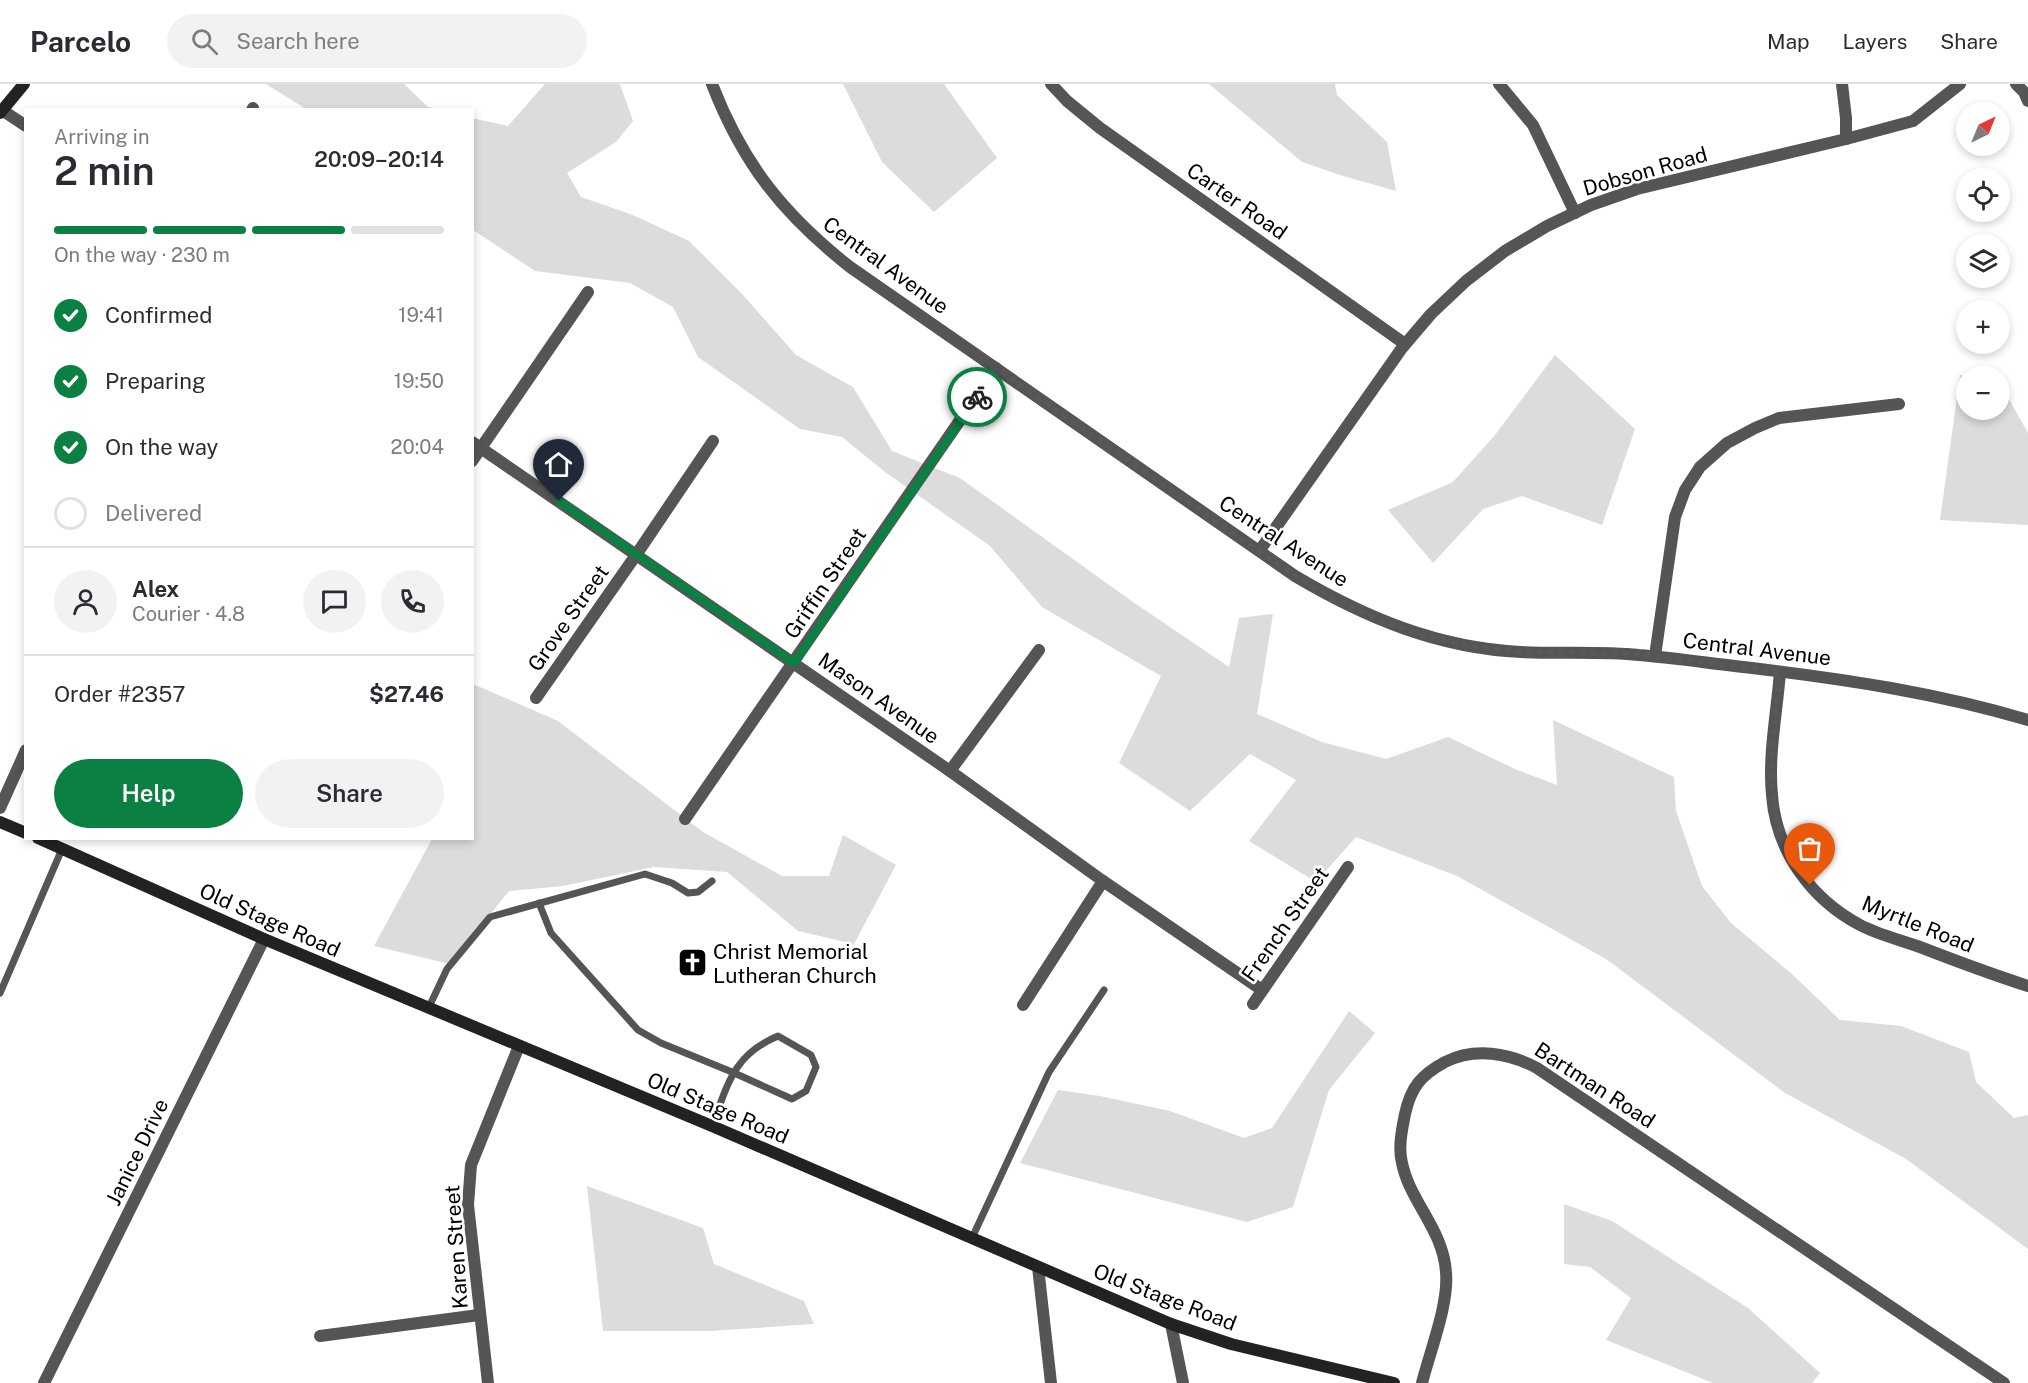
<!DOCTYPE html>
<html lang="en">
<head>
<meta charset="utf-8">
<style>
  body { margin:0; font-family:"Public Sans",sans-serif; background:#f2f2f3; color:#2b2b33; height:100vh; display:flex; flex-direction:column; font-size:22px; white-space:nowrap }
  * { box-sizing:border-box; margin:0 }
  p { font-size:20px; color:#7c7c81 }
  .icon { flex:none; width:33px; height:33px; fill:none; stroke:currentColor; stroke-width:2; stroke-linecap:round; stroke-linejoin:round }
  .map { position:relative; flex:1; overflow:hidden }
  .side { position:absolute; left:24px; top:24px; width:450px; height:732px; display:flex; flex-direction:column; background:#fff; border-radius:0px; box-shadow:0 3px 9px #0003 }
  .side>* { flex:none }
  .needle { width:39px; rotate:43deg }
  .controls { position:absolute; left:1956px; top:18px; display:grid; gap:12px }
  .controls a { display:grid; place-items:center; width:54px; height:54px; border-radius:50%; background:#fff; box-shadow:0 3px 9px #0003; font-size:30px }
  .pin { position:absolute; display:grid; place-items:center; width:51px; height:51px; color:#fff; margin:-62px -26px; border-radius:50% 50% 50% 0; rotate:-45deg; box-shadow:0 0 6px #0007 }
  .pin .icon { rotate:45deg }
  .courier { position:absolute; display:grid; place-items:center; width:60px; height:60px; margin:-30px; border:4px solid #0b8043; border-radius:50%; background:#fff; color:#222; box-shadow:0 2px 8px #0007 }
  .summary em { font-style:normal; font-weight:600 }
  .summary div { display:flex; flex-direction:column-reverse }
  .summary { display:flex; align-items:center; justify-content:space-between; height:102px; padding:0 30px }
  h1 { font-size:39px; font-weight:600; line-height:45px }
  .bar { display:grid; grid-template-columns:repeat(4,1fr); gap:9px 6px; align-content:center; height:72px; padding:0 30px }
  .bar i { height:8px; border-radius:4px; background:#e1e1e2 }
  .bar .on { background:#0b8043 }
  .bar p { grid-column:span 4 }
  .line { display:flex; align-items:center; gap:15px; padding:0 30px; border-top:2px solid #e1e1e2 }
  .line div { flex:1 }
  .round { display:grid; place-items:center; flex:none; width:63px; height:63px; border-radius:32px; background:#f2f2f3 }
  ol { padding:0 30px; list-style:none }
  li { display:flex; align-items:center; gap:18px; height:66px }
  li p { margin-inline-start:auto }
  li .icon { padding:6px; border-radius:50%; background:#0b8043; color:#fff; stroke-width:4 }
  li:last-child { color:#7c7c81 }
  li i { width:33px; height:33px; border:3px solid #e1e1e2; border-radius:50% }
  .cta { display:flex; gap:12px; margin-top:auto; padding:12px 30px }
  .cta a { flex:1; height:69px; border-radius:36px; background:#0b8043; color:#fff; font-size:24px; font-weight:600; line-height:69px; text-align:center }
  .cta a+a { background:#f2f2f3; color:#2b2b33 }
  header { display:flex; align-items:center; gap:36px; box-sizing:border-box; height:84px; padding:0 30px; background:#fff; border-bottom:2px solid #e1e1e2 }
  header strong { font-size:28px }
  nav { display:flex; gap:33px; margin-inline-start:auto; font-size:21px }
  .search { width:420px; height:54px; background:#f2f2f3; display:flex; align-items:center; gap:15px; box-sizing:border-box; padding:0 21px; border-radius:33px; color:#7c7c81; font-size:22px }
  .map>svg:first-child { display:block }
  .green { fill:#dcdcdc }
  .lines { fill:none; stroke-linecap:round; stroke-linejoin:round }
  .lane { stroke:#555; stroke-width:7 }
  .street { stroke:#555; stroke-width:12 }
  .secondary { stroke:#222; stroke-width:12 }
  .done { stroke:#595959; stroke-width:6; stroke-dasharray:0 10.8 }
  .route { stroke:#0b8043; stroke-width:8 }
  .labels { text-anchor:middle; dominant-baseline:central; stroke-width:5; stroke-linejoin:round; paint-order:stroke }
  .street-label { font-size:21px; fill:#000; stroke:#fff }
  .poi-label { font-size:21px; fill:#000; stroke:#fff; text-anchor:start }
</style>
</head>
<body>
<header>
<strong>Parcelo</strong>
<div class="search"><svg class="icon" aria-label="search" viewBox="0 0 24 24"><circle cx="10" cy="10" r="6"/><path d="M15 15l6 6"/></svg>Search here</div>
<nav><a>Map</a><a>Layers</a><a>Share</a></nav>
</header>
<div class="map">
<svg width="2028" height="1299" viewBox="0 0 2028 1299">
  <rect width="100%" height="100%" fill="#fff"/>
  <g class="green">
    <path d="M266,0h138l24,23 9,2h-131z"/>
    <path d="M545,0h75l13,37 -17,21 -49,31 14,24 52,18 56,26 54,54 53,60 57,32 39,64 68,27 173,124 96,65 10,-49 34,-4 -16,100 65,28 64,17 62,-22 67,32 42,16 -4,-65 121,57 2,34 26,75 29,37 61,51 48,46 61,6 68,26 7,30 38,36 14,-3v134l-122,-90 -121,-66 -179,-134 -149,-83 -101,-39 -40,45 -67,-41 47,-61 -46,-26 -60,57 -71,-48 42,-87 -119,-69 -52,-61 -105,-74 -43,-35 -42,-8 -102,-72 -25,-50 -43,-24 -95,-12 -62,-41 -1,-112 36,8z"/>
    <path d="M843,0h101l53,74 -63,54 -52,-50z"/>
    <path d="M1209,0h126l2,11 50,47 9,49 -56,-16 -38,-13z"/>
    <path d="M1555,271l80,74 -33,96 -80,-29 -39,13 -50,54 -45,-53 65,-28 42,-47z"/>
    <path d="M1960,291l10,1h-4v34h34v-27l28,50v92l-88,-5z"/>
    <path d="M473,600l85,37 145,111 79,44h47l14,-41 53,30 -42,79 -56,-13 -71,-59 -73,-5 -91,19 -54,5 -59,73 -76,-18 58,-107 40,-1z"/>
    <path d="M1349,927l26,22 -46,57 -36,117 -46,15 -227,-59 38,-73 42,6 70,15 74,27 28,-10z"/>
    <path d="M587,1102l116,42 11,36 90,37 10,23 -103,7h-108z"/>
    <path d="M1564,1120l48,17 136,87 72,65 -8,10h-99l-107,-43 25,-42 -41,-31 -26,-3z"/>
  </g>
  <g class="lines">
    <g class="lane">
      <path d="M539,819l12,30 87,97 23,13 71,29 60,27 14,-8 10,-24 -5,-12 -33,-19c-45,19 -50,48 -66,90"/>
      <path d="M0,909l62,-144"/>
      <path d="M428,925l19,-40 43,-52 155,-43 27,9 16,10 10,-1 14,-11"/>
      <path d="M972,1154l77,-166 55,-82"/>
    </g>
    <g class="street">
      <path d="M712,0c31,80 71,130 138,183l445,309c71,42 143,72 226,76 39,2 79,-1 118,3 38,3 75,9 113,13 93,11 185,25 276,52"/>
      <path d="M1051,0l16,17 33,27 305,216"/>
      <path d="M1499,0l34,41 42,88"/>
      <path d="M1842,0l4,34v21"/>
      <path d="M2016,0l8,8 4,9"/>
      <path d="M2,26l24,16"/>
      <path d="M252,26l1,-2"/>
      <path d="M472,358l478,329 153,110 159,109"/>
      <path d="M472,377l116,-169"/>
      <path d="M1260,466l142,-202 29,-34 35,-33 39,-30 42,-25 44,-21 46,-16 209,-50 67,-18 47,-37"/>
      <path d="M1655,572l20,-139 10,-27 15,-23 27,-24 28,-15 24,-10 120,-14"/>
      <path d="M1780,588c-3,40 -12,83 -8,123 4,56 39,104 88,130 19,10 41,15 60,22 36,14 71,27 108,39"/>
      <path d="M536,614l100,-143 77,-114"/>
      <path d="M950,687l89,-121"/>
      <path d="M0,724l26,-58"/>
      <path d="M685,735l311,-451"/>
      <path d="M1253,920l95,-137"/>
      <path d="M1023,921l80,-124"/>
      <path d="M1038,1183l13,116"/>
      <path d="M1171,1240l12,59"/>
      <path d="M320,1252l159,-21"/>
      <path d="M44,1299l220,-444"/>
      <path d="M488,1299l-20,-178 3,-40 48,-119"/>
      <path d="M1422,1299c8,-32 27,-79 24,-111 -3,-43 -36,-70 -44,-109 -4,-15 0,-34 3,-49 6,-27 16,-39 40,-52 30,-15 64,-9 92,6l467,315"/>
    </g>
    <g class="secondary">
      <path d="M0,29l24,-29"/>
      <path d="M0,738l26,11"/>
      <path d="M38,754l226,101 448,187 459,198 60,20 163,39"/>
    </g>
  </g>
  <g class="lines">
    <path class="done" d="M977,313l19,-29 299,208 41,24 44,21 45,15 47,10 47,6 119,2 142,18c-7,82 -24,142 30,213"/>
    <path class="route" d="M559,417l235,162 183,-266"/>
  </g>
  <defs>
    <symbol id="church-square" viewBox="-11 -11 22 22"><rect x="-9" y="-9" width="18" height="18" rx="4" fill="#000" stroke="#fff"/><path d="M-1.2-6h2.4v3.5h3.3v2.4h-3.3V6h-2.4V-.1h-3.3v-2.4h3.3Z" fill="#fff"/></symbol>
  </defs>
  <g fill-rule="evenodd">
    <use href="#church-square" x="676" y="862" width="33" height="33"/>
  </g>
  <g class="labels">
    <g class="street-label">
      <text transform="translate(1645 87) rotate(-16)">Dobson Road</text>
      <text transform="translate(1237 117) rotate(35)">Carter Road</text>
      <text transform="translate(886 181) rotate(36)">Central Avenue</text>
      <text transform="translate(1284 457) rotate(33)">Central Avenue</text>
      <text transform="translate(825 499) rotate(-56)">Griffin Street</text>
      <text transform="translate(568 534) rotate(-55)">Grove Street</text>
      <text transform="translate(1757 565) rotate(7)">Central Avenue</text>
      <text transform="translate(879 614) rotate(35)">Mason Avenue</text>
      <text transform="translate(270 836) rotate(24)">Old Stage Road</text>
      <text transform="translate(1285 840) rotate(-55)">French Street</text>
      <text transform="translate(1918 840) rotate(22)">Myrtle Road</text>
      <text transform="translate(1595 1001) rotate(33)">Bartman Road</text>
      <text transform="translate(718 1024) rotate(23)">Old Stage Road</text>
      <text transform="translate(137 1068) rotate(-64)">Janice Drive</text>
      <text transform="translate(456 1163) rotate(-94)">Karen Street</text>
      <text transform="translate(1165 1213) rotate(21)">Old Stage Road</text>
    </g>
    <g class="poi-label">
      <text x="713" y="867">Christ Memorial<tspan x="713" dy="24">Lutheran Church</tspan></text>
    </g>
  </g>
</svg>
<div class="controls">
<a><svg class="needle" viewBox="-14 -14 28 28"><path d="M0-13l5 13h-10z" fill="#e53935"/><path d="M0 13l5-13h-10z" fill="#7c7c81"/></svg></a>
<a><svg class="icon" aria-label="locate" viewBox="0 0 24 24"><circle cx="12" cy="12" r="6"/><path d="M12 2v4M12 18v4M2 12h4M18 12h4"/></svg></a>
<a><svg class="icon" aria-label="layers" viewBox="0 0 24 24"><path d="M12 4l9 5-9 5-9-5zM3 14l9 5 9-5"/></svg></a>
<a>+</a>
<a>−</a>
</div>
<div class="pin" style="left:1810px;top:801px;background:#ea580c"><svg class="icon" aria-label="bag" viewBox="0 0 24 24"><path d="M5 8h14l-1 12H6zM9 8a3 3 0 0 1 6 0"/></svg></div>
<div class="pin" style="left:559px;top:417px;background:#1f2937"><svg class="icon" aria-label="home" viewBox="0 0 24 24"><path d="M3 11l9-7 9 7M6 9v11h12V9"/></svg></div>
<div class="courier" style="left:977px;top:313px"><svg class="icon" aria-label="bike" viewBox="0 0 24 24"><circle cx="6" cy="16" r="4"/><circle cx="18" cy="16" r="4"/><path d="M6 16l4-8h5l3 8M10 8l3 8H6M13 5h3"/></svg></div>
<section class="side">
<div class="summary"><div><h1>2 min</h1><p>Arriving in</p></div><em>20:09–20:14</em></div>
<div class="bar"><i class="on"></i><i class="on"></i><i class="on"></i><i></i><p>On the way · 230 m</p></div>
<ol>
<li><svg class="icon" aria-label="check" viewBox="0 0 24 24"><path d="M5 12l5 5 9-10"/></svg>Confirmed<p>19:41</p></li>
<li><svg class="icon" aria-label="check" viewBox="0 0 24 24"><path d="M5 12l5 5 9-10"/></svg>Preparing<p>19:50</p></li>
<li><svg class="icon" aria-label="check" viewBox="0 0 24 24"><path d="M5 12l5 5 9-10"/></svg>On the way<p>20:04</p></li>
<li><i></i>Delivered</li>
</ol>
<div class="line" style="height:108px"><a class="round"><svg class="icon" aria-label="person" viewBox="0 0 24 24"><circle cx="12" cy="8" r="4"/><path d="M4 21q1-7 8-7t8 7"/></svg></a><div><b>Alex</b><p>Courier · 4.8</p></div><a class="round"><svg class="icon" aria-label="chat" viewBox="0 0 24 24"><path d="M4 5h16v11H9l-5 4z"/></svg></a><a class="round"><svg class="icon" aria-label="phone" viewBox="0 0 24 24"><path d="M5 4h4l2 5-3 2q2 4 5 5l2-3 5 2v4C11 20 4 13 5 4z"/></svg></a></div>
<div class="line" style="height:78px"><div>Order #2357</div><b>$27.46</b></div>
<div class="cta"><a>Help</a><a>Share</a></div>
</section>
</div>
</body>
</html>
